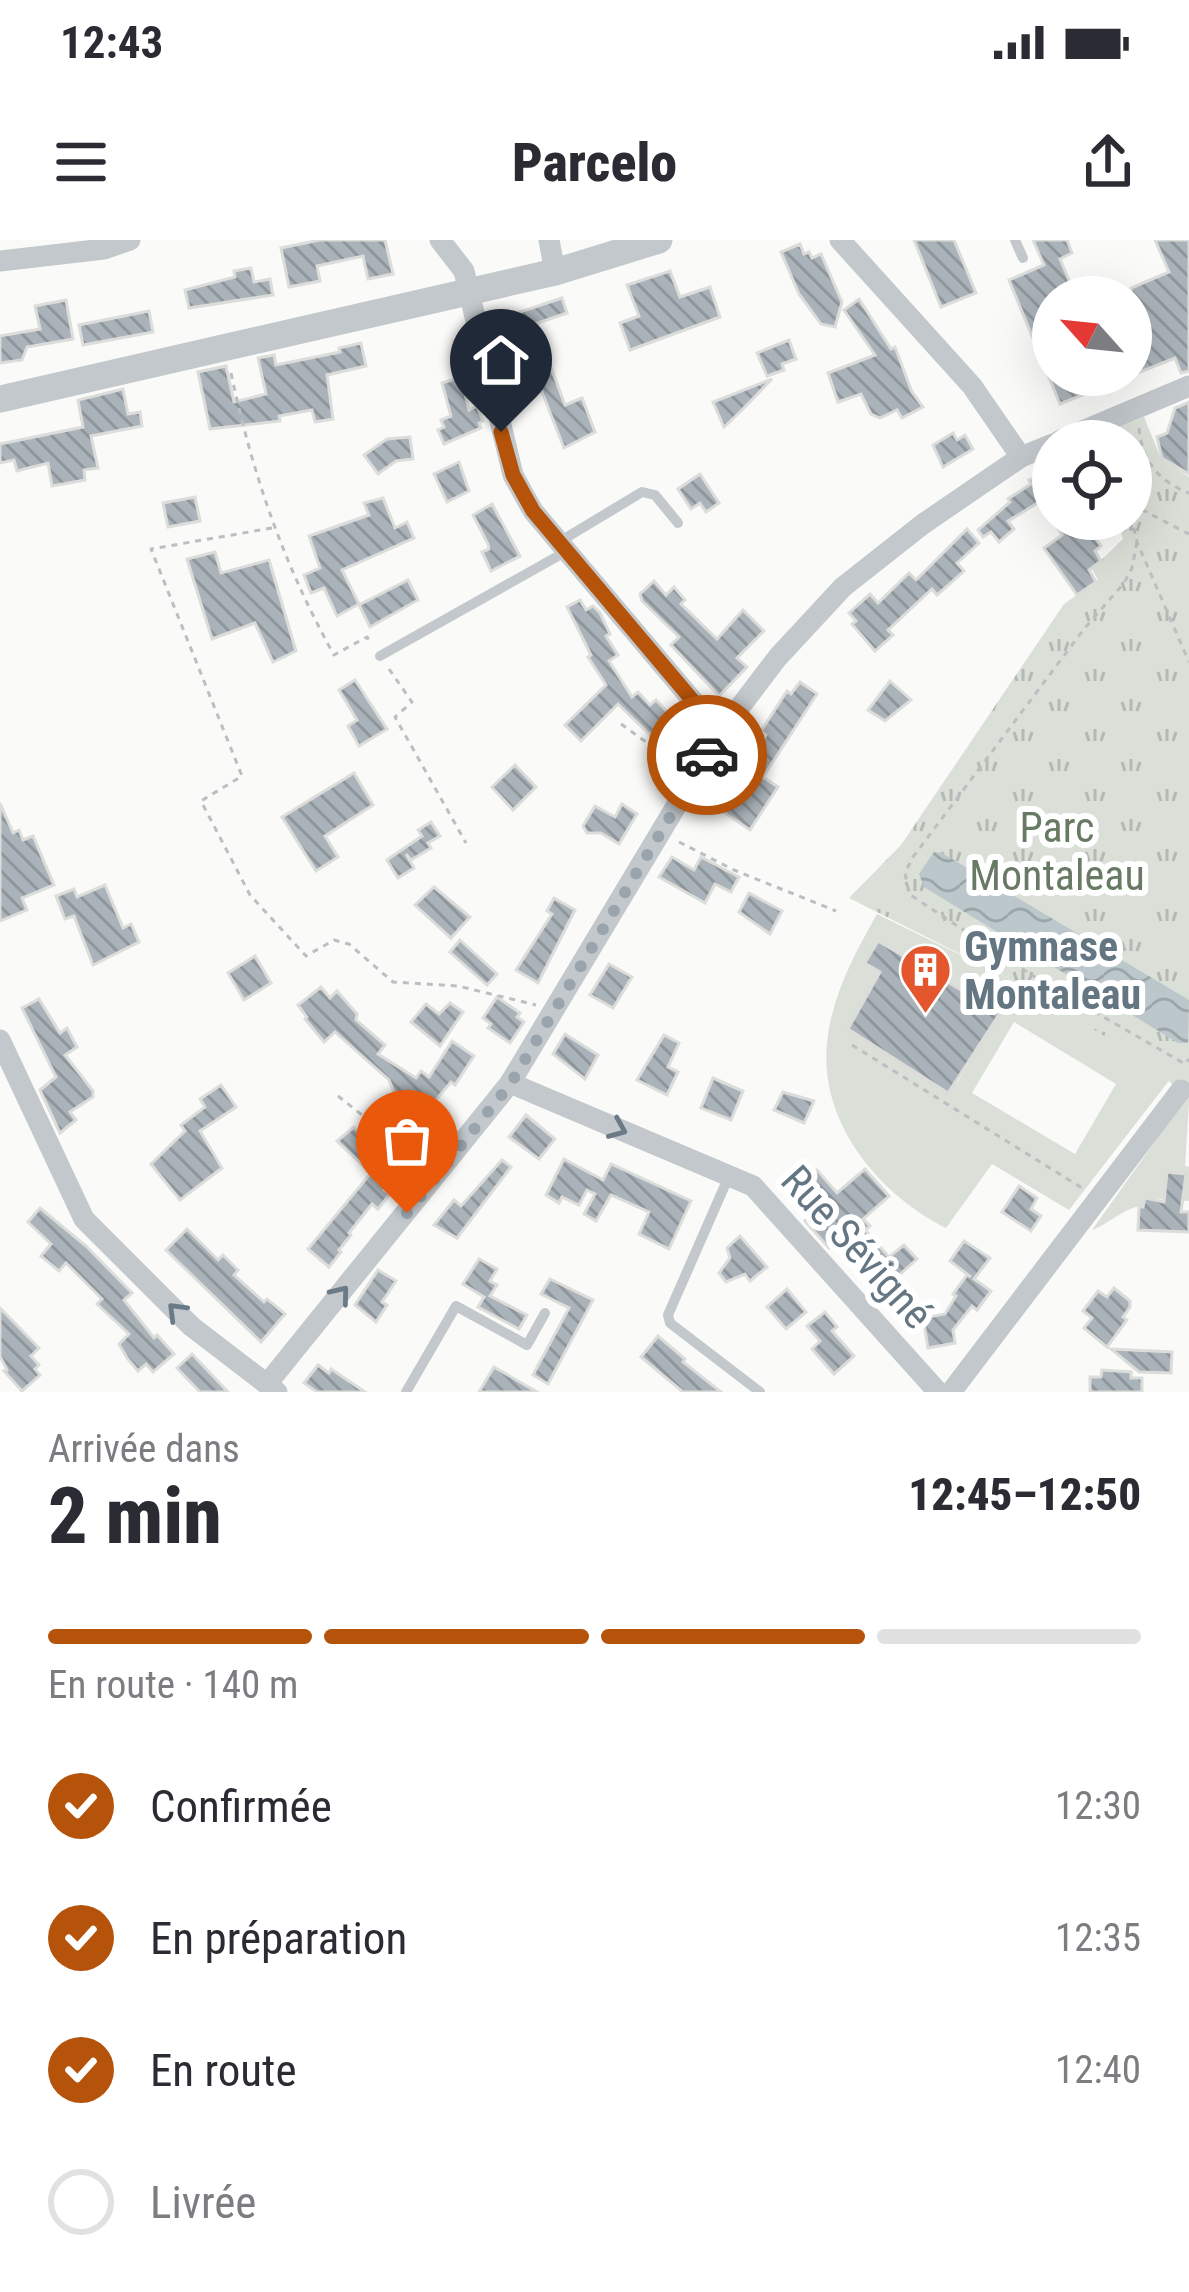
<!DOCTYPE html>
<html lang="fr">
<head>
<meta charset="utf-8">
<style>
  body { margin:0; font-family:"Roboto Condensed",sans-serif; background:#f2f2f3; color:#2b2b33; height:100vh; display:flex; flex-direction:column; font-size:45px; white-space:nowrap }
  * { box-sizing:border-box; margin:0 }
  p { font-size:39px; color:#7c7c81 }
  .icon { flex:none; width:66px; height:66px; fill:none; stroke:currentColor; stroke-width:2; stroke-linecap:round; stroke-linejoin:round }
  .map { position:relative; height:1152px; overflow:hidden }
  .panel { display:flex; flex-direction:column; background:#fff; flex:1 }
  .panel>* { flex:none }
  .needle { width:78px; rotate:297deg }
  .fabs { position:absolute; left:1032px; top:36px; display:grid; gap:24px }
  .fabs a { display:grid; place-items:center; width:120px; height:120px; border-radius:50%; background:#fff; box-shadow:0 12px 48px #0002; font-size:60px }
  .pin { position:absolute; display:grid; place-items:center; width:102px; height:102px; color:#fff; margin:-123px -51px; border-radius:50% 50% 50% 0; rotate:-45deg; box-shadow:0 0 12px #0007 }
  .pin .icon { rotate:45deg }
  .courier { position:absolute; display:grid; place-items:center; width:120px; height:120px; margin:-60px; border:9px solid #b45309; border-radius:50%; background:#fff; color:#222; box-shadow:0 3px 15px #0007 }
  .headline em { font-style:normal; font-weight:800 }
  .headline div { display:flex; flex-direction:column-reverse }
  .headline { display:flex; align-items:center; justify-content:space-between; height:204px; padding:0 48px }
  h1 { font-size:78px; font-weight:800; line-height:90px }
  .bar { display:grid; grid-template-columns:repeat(4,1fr); gap:18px 12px; align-content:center; height:144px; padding:0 48px }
  .bar i { height:15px; border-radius:9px; background:#e1e1e2 }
  .bar .active { background:#b45309 }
  .bar p { grid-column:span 4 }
  ol { padding:0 48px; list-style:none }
  li { display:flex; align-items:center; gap:36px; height:132px }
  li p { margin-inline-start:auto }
  li .icon { padding:12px; border-radius:50%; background:#b45309; color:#fff; stroke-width:4 }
  li:last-child { color:#7c7c81 }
  li i { width:66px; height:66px; border:6px solid #e1e1e2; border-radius:50% }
  .status { display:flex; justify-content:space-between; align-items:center; height:84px; padding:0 60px; background:#fff; direction:ltr }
  .status svg { height:33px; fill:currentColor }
  header { display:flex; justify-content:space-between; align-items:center; height:156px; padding:0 48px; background:#fff; font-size:54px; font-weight:800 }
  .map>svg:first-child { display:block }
  .green { fill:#dadfd7; fill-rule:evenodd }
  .park { fill:url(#park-tufts) }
  .water { fill:url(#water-waves) }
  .building { fill:url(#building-back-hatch); stroke:#dcdcda; stroke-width:3 }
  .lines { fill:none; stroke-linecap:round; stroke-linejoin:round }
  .path { stroke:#bbbfc2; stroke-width:3; stroke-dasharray:6 6; stroke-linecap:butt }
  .service { stroke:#c3c8cc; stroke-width:10 }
  .minor { stroke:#c3c8cc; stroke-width:21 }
  .tertiary { stroke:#c3c8cc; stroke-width:27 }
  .oneway { stroke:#6a7a87 }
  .done { stroke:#99a4ac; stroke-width:12; stroke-dasharray:0 21.6 }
  .route { stroke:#b45309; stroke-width:15 }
  .labels { text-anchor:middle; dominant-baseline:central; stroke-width:12; stroke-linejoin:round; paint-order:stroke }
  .park-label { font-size:42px; fill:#687a64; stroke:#fff }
  .poi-label { font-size:42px; font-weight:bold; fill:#657683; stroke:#fff; text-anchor:start }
  .street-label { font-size:42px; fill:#657683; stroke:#fff }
</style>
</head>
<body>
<div class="status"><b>12:43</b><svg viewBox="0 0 49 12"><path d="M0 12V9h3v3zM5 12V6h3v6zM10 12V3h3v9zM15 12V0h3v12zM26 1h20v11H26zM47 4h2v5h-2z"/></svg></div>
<header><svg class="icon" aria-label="menu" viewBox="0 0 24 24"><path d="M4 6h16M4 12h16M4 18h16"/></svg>Parcelo<svg class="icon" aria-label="share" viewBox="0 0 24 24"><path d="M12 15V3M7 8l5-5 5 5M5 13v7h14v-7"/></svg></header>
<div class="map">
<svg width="1189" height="1152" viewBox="0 0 1189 1152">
  <defs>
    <pattern id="park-tufts" width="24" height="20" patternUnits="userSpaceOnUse" patternTransform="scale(3)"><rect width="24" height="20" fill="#dadfd7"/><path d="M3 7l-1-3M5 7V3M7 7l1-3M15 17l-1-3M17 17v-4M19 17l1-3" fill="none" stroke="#b4b9b4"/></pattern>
    <pattern id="water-waves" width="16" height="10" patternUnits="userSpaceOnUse" patternTransform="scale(3)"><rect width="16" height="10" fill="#bbc7cb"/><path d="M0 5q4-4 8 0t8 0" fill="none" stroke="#9ca6aa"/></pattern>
    <pattern id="building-back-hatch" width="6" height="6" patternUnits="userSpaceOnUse" patternTransform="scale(3)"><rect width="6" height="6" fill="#aab3b9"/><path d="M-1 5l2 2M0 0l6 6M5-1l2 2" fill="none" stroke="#8e969c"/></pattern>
  </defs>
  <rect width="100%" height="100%" fill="#fafaf8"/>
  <g class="green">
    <path d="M877,674l153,75 141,89 -102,132 -77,-46 -46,64c-67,-34 -127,-105 -119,-185 5,-48 27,-88 50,-129zM879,702l120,71 -42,70 -109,-54 32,-57 -15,-9zM1014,782l102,62 -41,70 -103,-61z"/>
    <path d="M1186,858l3,5 -4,63 4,1v34l-44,-3 -2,8c-17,0 -34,18 -51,24z"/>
  </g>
  <path class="park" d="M1144,177l16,39 29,21v626l-20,-22 1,-3 -140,-89 -181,-91 52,-53 163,-241 34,-24 -6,-11 31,-30 -6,-20h14v-78l-41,-2z"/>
  <path class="water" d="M934,612l8,1 247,147 -1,43h-10l-254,-156 -5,-13z"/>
  <g class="building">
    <path d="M320,0h65l8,34 -25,5 -5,-23 -46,10 3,15 -31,6 -8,-39z"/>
    <path d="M914,0h40l22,53 -35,14z"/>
    <path d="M1033,0h34l5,13 -12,6 16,38h-23v78h78v-87l38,-16 -14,-32h34v131l-8,2 -6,-15 -115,46 -51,-124 35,-15z"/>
    <path d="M800,4l4,10 5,-2 3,6 9,-4 21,48 -7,25 -14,-3 -22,-30 -18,-42z"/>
    <path d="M251,28l3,14 16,-3 3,16 -84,13 -4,-18 50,-13 -1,-6z"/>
    <path d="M670,31l10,26 30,-10 10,30 -90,33 -10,-27 19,-7 -12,-31z"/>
    <path d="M562,58l5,15 -32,11 30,81 17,-7 13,34 -31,16 -22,-56h-12l-3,-7 4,-5 -9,-22 -10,3 -13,-42z"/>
    <path d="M859,59l32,50 4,-2 17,45 11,15 -21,11 -5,-8 -17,8 -9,-4 -10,-20 -23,8 -10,-29 47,-18 -31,-45z"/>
    <path d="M66,60l7,39 -46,8 -5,13 -22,3v-27l40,-7 -5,-23z"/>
    <path d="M149,71l4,21 -70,13 -4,-20z"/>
    <path d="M789,100l7,19 -14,5 2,6 -17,6 -10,-23z"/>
    <path d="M361,103l5,23 -39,9 6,44 -18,3 -3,-12 -33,6 1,5 -70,8 -12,-57 28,-6 8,36 32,-8 -8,-36 16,-3 2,10 64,-13 -1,-4z"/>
    <path d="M461,137l8,33 8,-4 6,15 -4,2 2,5 -37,16 -6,-14 6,-3 -3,-7 10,-4 -9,-33z"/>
    <path d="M772,139l-32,33 -16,15 -11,-25z"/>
    <path d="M123,149l5,25 12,-2 2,14 -51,10 7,32 -14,2 1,10 -33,6 -4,-23 -31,8 -3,-11 -14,3v-19l83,-17 -5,-27z"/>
    <path d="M1189,162v72l-27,-16 -5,-21 10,-4 8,-25z"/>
    <path d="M953,193l4,7 8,-5 8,14 -30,18 -10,-22z"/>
    <path d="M410,197l3,22 -17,2 -18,13 -14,-19 23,-16z"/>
    <path d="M459,222l10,29 -22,11 -13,-28z"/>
    <path d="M1053,232v47h29l19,27 -6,5 6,10 -12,9 7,12 -19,13 -33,-47 18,-13 -21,-34 -33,20 6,8 -15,13 -8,-10 -8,5 -5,-7 32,-28 -2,-3 23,-15 -2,-4z"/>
    <path d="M700,234l19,29 -13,9 -6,-9 -9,6 -13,-20z"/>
    <path d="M195,257l5,24 -32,6 -5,-24z"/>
    <path d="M383,258l12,30 12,-6 7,16 -72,32 17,34 -22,12 -13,-28 -13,5 -7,-18 16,-7 -11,-32 60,-21 -5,-12z"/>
    <path d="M492,264l28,52 -29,15 -9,-19 7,-3 -1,-5 -15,-29z"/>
    <path d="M967,289l12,14 -22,20 7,8 -27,24 -5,-6 -44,41 5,5 -18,16 -23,-27 4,-3 -7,-8 21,-19 8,9 31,-30 7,7z"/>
    <path d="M215,312l6,21 48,-13 27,91 -23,11 -18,-39 -43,16 -25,-80z"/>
    <path d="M408,340l10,20 -48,27 -11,-22z"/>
    <path d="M654,341l12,14 8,-8 11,13 -4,4 36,35 26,-29 21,21 -27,27 10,9 -28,29 -48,-51 8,-8 -37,-36 -2,-7z"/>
    <path d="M580,360l6,10 7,-4 7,7 10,21 -4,2 12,19 -9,6 23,36 6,-5 12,13 6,-5 14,15 -20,20 -32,-31 -37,37 -16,-16 41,-40 -18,-28 3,-2 -24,-48z"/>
    <path d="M355,440l32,49 -28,17 -11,-20 9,-6 -18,-30z"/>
    <path d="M890,441l21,19 -26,21 -17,-11z"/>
    <path d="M800,442l17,12 -54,83 15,10 -28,43 -50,-34 7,-13 21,13 38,-61 -5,-4 26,-40 4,3z"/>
    <path d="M515,525l21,22 -23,23 -21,-23z"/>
    <path d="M354,533l19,32 -48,31 13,21 -22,14 -34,-54z"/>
    <path d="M0,563l13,30 6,-3 4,10 10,-4 21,49 -32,13 5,12 -27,11z"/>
    <path d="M622,564l15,10 -18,30 -18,-11h-14l-4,-7 12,-20 20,11z"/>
    <path d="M431,582l9,14 -12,7 3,5 -20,12 -5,-6 8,14 -16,10 -11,-18 35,-24 -4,-6z"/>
    <path d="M672,617l22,13 7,-13 38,20 -8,15 -16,-8 -10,19 -46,-26z"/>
    <path d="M105,645l18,43 8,-4 8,18 -46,23 -19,-49 -9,3 -9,-23 18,-7 3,8z"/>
    <path d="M434,647l36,30 -19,21 -36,-33z"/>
    <path d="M749,653l33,18 -12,23 -31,-22z"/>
    <path d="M554,658l21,12 -37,73 -22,-13 36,-56 -5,-3z"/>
    <path d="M460,700l37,34 -10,11 -37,-33z"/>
    <path d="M878,701l122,72 -52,80 -100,-64 32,-57 -15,-9z"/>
    <path d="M255,716l16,27 -27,17 -16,-27z"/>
    <path d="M609,724l23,13 -19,31 -23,-13z"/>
    <path d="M321,747l9,11 7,-7 20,23 -1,6 29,25 -7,9 38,24 5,-7 8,6 23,-36 22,15 -19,29 -4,-3 -27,32 -29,-19 -6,-15 -54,-48 -11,10 -19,-23 2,-2 -9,-12z"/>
    <path d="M497,757l23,16 -3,4 7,5 -14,21 -22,-15 3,-4 -8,-6z"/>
    <path d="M39,759l21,34 7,-5 10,19 -12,8 28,36v6l-23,15 6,8 -16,13 -20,-43 16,-13 -34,-69z"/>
    <path d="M450,763l13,9 -23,34 -29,-24 15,-18 13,10z"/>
    <path d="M565,794l33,21 -13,24 -32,-25z"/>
    <path d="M664,795l15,8 -11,24 10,5 -11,23 -30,-15z"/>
    <path d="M713,838l30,13 -12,29 -30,-12z"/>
    <path d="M221,845l15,22 -36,24 22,37 -42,32 -29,-36 34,-33 -4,-6 24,-18 -5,-8z"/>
    <path d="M783,852l31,9 -10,22 -30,-13z"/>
    <path d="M526,875l29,24 -16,20 -30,-22z"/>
    <path d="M354,887l15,14 -5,6 33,27 -13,16 6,4 -12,15 -6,-5 -23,29 2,2 -12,15 2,2 -12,15 -21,-18 63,-76 -34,-32z"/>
    <path d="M564,919l39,21 8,-16 80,37 -22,48 -30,-15 10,-22 -38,-17 -15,26 -12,-7 11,-20 -8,-4 -8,15 -17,-8 -3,6 -13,-8z"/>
    <path d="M502,920l9,7 -54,71 -23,-13 20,-25 7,6z"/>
    <path d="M865,929l24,27 -26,23 7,7 -5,4 24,27 15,-12 13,14 -30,27 -46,-48 -12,10 -24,-27 9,-7 -21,-23 24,-21 20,23z"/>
    <path d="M1167,932l19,2 -5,38h8v20l-51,-2 1,-23h4l2,-9 19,4z"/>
    <path d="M1019,946l18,12 -6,11 10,7 -10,15 -29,-19z"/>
    <path d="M40,968l46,38 46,47 -8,7 30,38 3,-3 17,19 -21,18 -7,-8 -8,7 -11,-13 -8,-14 10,-10 -32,-30 5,-5 -36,-36 -7,8 -18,-15 10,-12 -23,-22z"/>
    <path d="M187,989l31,31 5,-5 15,15 -4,5 30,27 3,-3 18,15 -24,28 -95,-92z"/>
    <path d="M740,996l27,31 -17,14 -5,-7 -19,8 -7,-9 11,-15 -3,-10z"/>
    <path d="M964,1001l26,17 -16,21 17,12 -14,19 -5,-4 -19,24 2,13 -27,5 -5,-30 22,-4 11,-18 -3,-2 14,-19 4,2 -21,-16z"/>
    <path d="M479,1019l18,10 -7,12 7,4 -7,11 37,19 -8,14 -41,-22 6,-10 -21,-13z"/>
    <path d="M378,1030l18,11 -14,21 5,3 -11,17 -21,-17z"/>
    <path d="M550,1039l43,21 -45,84 -15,-9 36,-67 -28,-14z"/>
    <path d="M1114,1048l16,13v6l-7,10 4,3 -20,27 -23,-19 8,-10 -9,-7 15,-20 9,6z"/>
    <path d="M787,1049l19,23 -20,17 -19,-22z"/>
    <path d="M0,1068l39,40 -8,8 8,9 -4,4 5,6 -18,16 -18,-20 3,-1 -7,-14z"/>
    <path d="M825,1072l12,15 -5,4 22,25 -20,18 -22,-25 8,-8 -13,-15z"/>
    <path d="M658,1096l27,23 -2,3 38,30h-38l-42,-35z"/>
    <path d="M1111,1109l61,3 -1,21 -32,-1z"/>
    <path d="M192,1114l36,38h-28l-23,-24z"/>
    <path d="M318,1125l11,8 2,-4 34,23h-48l-13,-9z"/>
    <path d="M494,1127l43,25h-58z"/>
    <path d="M1102,1130l29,2v6h11v14h-52v-15h11z"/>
  </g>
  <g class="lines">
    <g class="path">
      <path d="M231,133c22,103 52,190 103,282l33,-18 3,5"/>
      <path d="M1139,188c3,33 19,53 50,65"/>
      <path d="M1131,264l58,30"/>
      <path d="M1131,276l6,26 52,120"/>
      <path d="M272,288l-121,21 91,227 -41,25 49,94 56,61 28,-16 15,4 44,38 65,4 78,19"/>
      <path d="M1137,302l-5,26 -8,15 -40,46 -171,228 -8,16 4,21 132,87 144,83 4,-5"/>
      <path d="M389,429l23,33 -17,15 71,126"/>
      <path d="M621,484l57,41"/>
      <path d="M679,602l55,28 102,41"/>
      <path d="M852,805l230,143"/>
      <path d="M338,856l24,19 75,21"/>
    </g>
    <g class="service">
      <path d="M1015,0l8,18"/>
      <path d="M559,302l83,-50 13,3 23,28"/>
      <path d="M380,416l187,-105"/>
      <path d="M729,936l-61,139 2,8 90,69"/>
      <path d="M406,1152l50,-86 71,39 18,-32"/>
    </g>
    <g class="minor">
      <path d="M440,0l24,31 49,204 20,36 187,222"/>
      <path d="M549,0l6,32"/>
      <path d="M840,0l132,146 49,71"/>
      <path d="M0,21l104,-12 26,-9"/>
      <path d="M1059,201l130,-55"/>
      <path d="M0,800l84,179 107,107 86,66"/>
      <path d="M510,843l243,103 185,206"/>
      <path d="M267,1144l243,-301 210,-350 58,-76 65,-70 80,-63 98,-67 32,-13"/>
      <path d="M951,1152l230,-302"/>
    </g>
    <path class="tertiary" d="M0,159l555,-127 104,-32"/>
  </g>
  <defs><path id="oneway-chevron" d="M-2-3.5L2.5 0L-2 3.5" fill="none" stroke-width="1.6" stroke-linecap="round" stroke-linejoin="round" transform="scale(3)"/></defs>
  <g class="oneway">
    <use href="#oneway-chevron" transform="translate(618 889) rotate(23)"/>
    <use href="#oneway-chevron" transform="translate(341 1054) rotate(-51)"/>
    <use href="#oneway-chevron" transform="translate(176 1071) rotate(-135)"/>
  </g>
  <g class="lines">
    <path class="done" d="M407,973l104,-130 196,-328"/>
    <path class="route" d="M501,192l12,43 20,36 187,222 -13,22"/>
  </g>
  <defs>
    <symbol id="building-pin" viewBox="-11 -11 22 30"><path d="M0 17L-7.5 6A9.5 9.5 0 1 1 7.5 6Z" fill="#e4572e" stroke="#fff"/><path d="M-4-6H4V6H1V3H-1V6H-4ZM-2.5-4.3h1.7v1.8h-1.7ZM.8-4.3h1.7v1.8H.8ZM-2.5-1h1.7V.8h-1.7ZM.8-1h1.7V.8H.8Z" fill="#fff"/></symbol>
  </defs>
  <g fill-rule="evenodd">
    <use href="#building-pin" x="896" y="700" width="59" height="81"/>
  </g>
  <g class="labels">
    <g class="park-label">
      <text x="1057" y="587">Parc<tspan x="1057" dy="48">Montaleau</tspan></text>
    </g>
    <g class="poi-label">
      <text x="964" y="706">Gymnase<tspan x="964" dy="48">Montaleau</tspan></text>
    </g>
    <g class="street-label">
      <text transform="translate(857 1007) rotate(48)">Rue Sévigné</text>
    </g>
  </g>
</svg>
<div class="fabs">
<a><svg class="needle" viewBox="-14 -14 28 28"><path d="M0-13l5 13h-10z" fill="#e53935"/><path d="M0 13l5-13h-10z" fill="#7c7c81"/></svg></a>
<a><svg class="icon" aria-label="locate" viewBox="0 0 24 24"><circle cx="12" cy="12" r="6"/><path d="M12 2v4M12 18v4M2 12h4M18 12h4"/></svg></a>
</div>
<div class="pin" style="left:407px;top:973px;background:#ea580c"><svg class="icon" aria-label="bag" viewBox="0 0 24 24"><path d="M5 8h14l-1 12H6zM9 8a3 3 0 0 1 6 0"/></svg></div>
<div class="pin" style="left:501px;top:192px;background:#1f2937"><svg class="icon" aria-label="home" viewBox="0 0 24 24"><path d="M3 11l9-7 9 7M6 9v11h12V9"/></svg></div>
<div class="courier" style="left:707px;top:515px"><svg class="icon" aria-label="car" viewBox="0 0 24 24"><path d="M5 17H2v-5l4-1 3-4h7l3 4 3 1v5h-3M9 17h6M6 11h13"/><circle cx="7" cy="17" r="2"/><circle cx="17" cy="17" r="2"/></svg></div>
</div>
<section class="panel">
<div class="headline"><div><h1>2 min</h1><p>Arrivée dans</p></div><em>12:45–12:50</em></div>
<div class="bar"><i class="active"></i><i class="active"></i><i class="active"></i><i></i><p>En route · 140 m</p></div>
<ol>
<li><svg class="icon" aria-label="check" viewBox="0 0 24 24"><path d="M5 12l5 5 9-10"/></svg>Confirmée<p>12:30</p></li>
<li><svg class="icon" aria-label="check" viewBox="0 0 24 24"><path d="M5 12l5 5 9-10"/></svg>En préparation<p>12:35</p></li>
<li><svg class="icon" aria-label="check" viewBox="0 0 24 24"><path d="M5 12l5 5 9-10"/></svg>En route<p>12:40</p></li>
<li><i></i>Livrée</li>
</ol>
</section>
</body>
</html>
